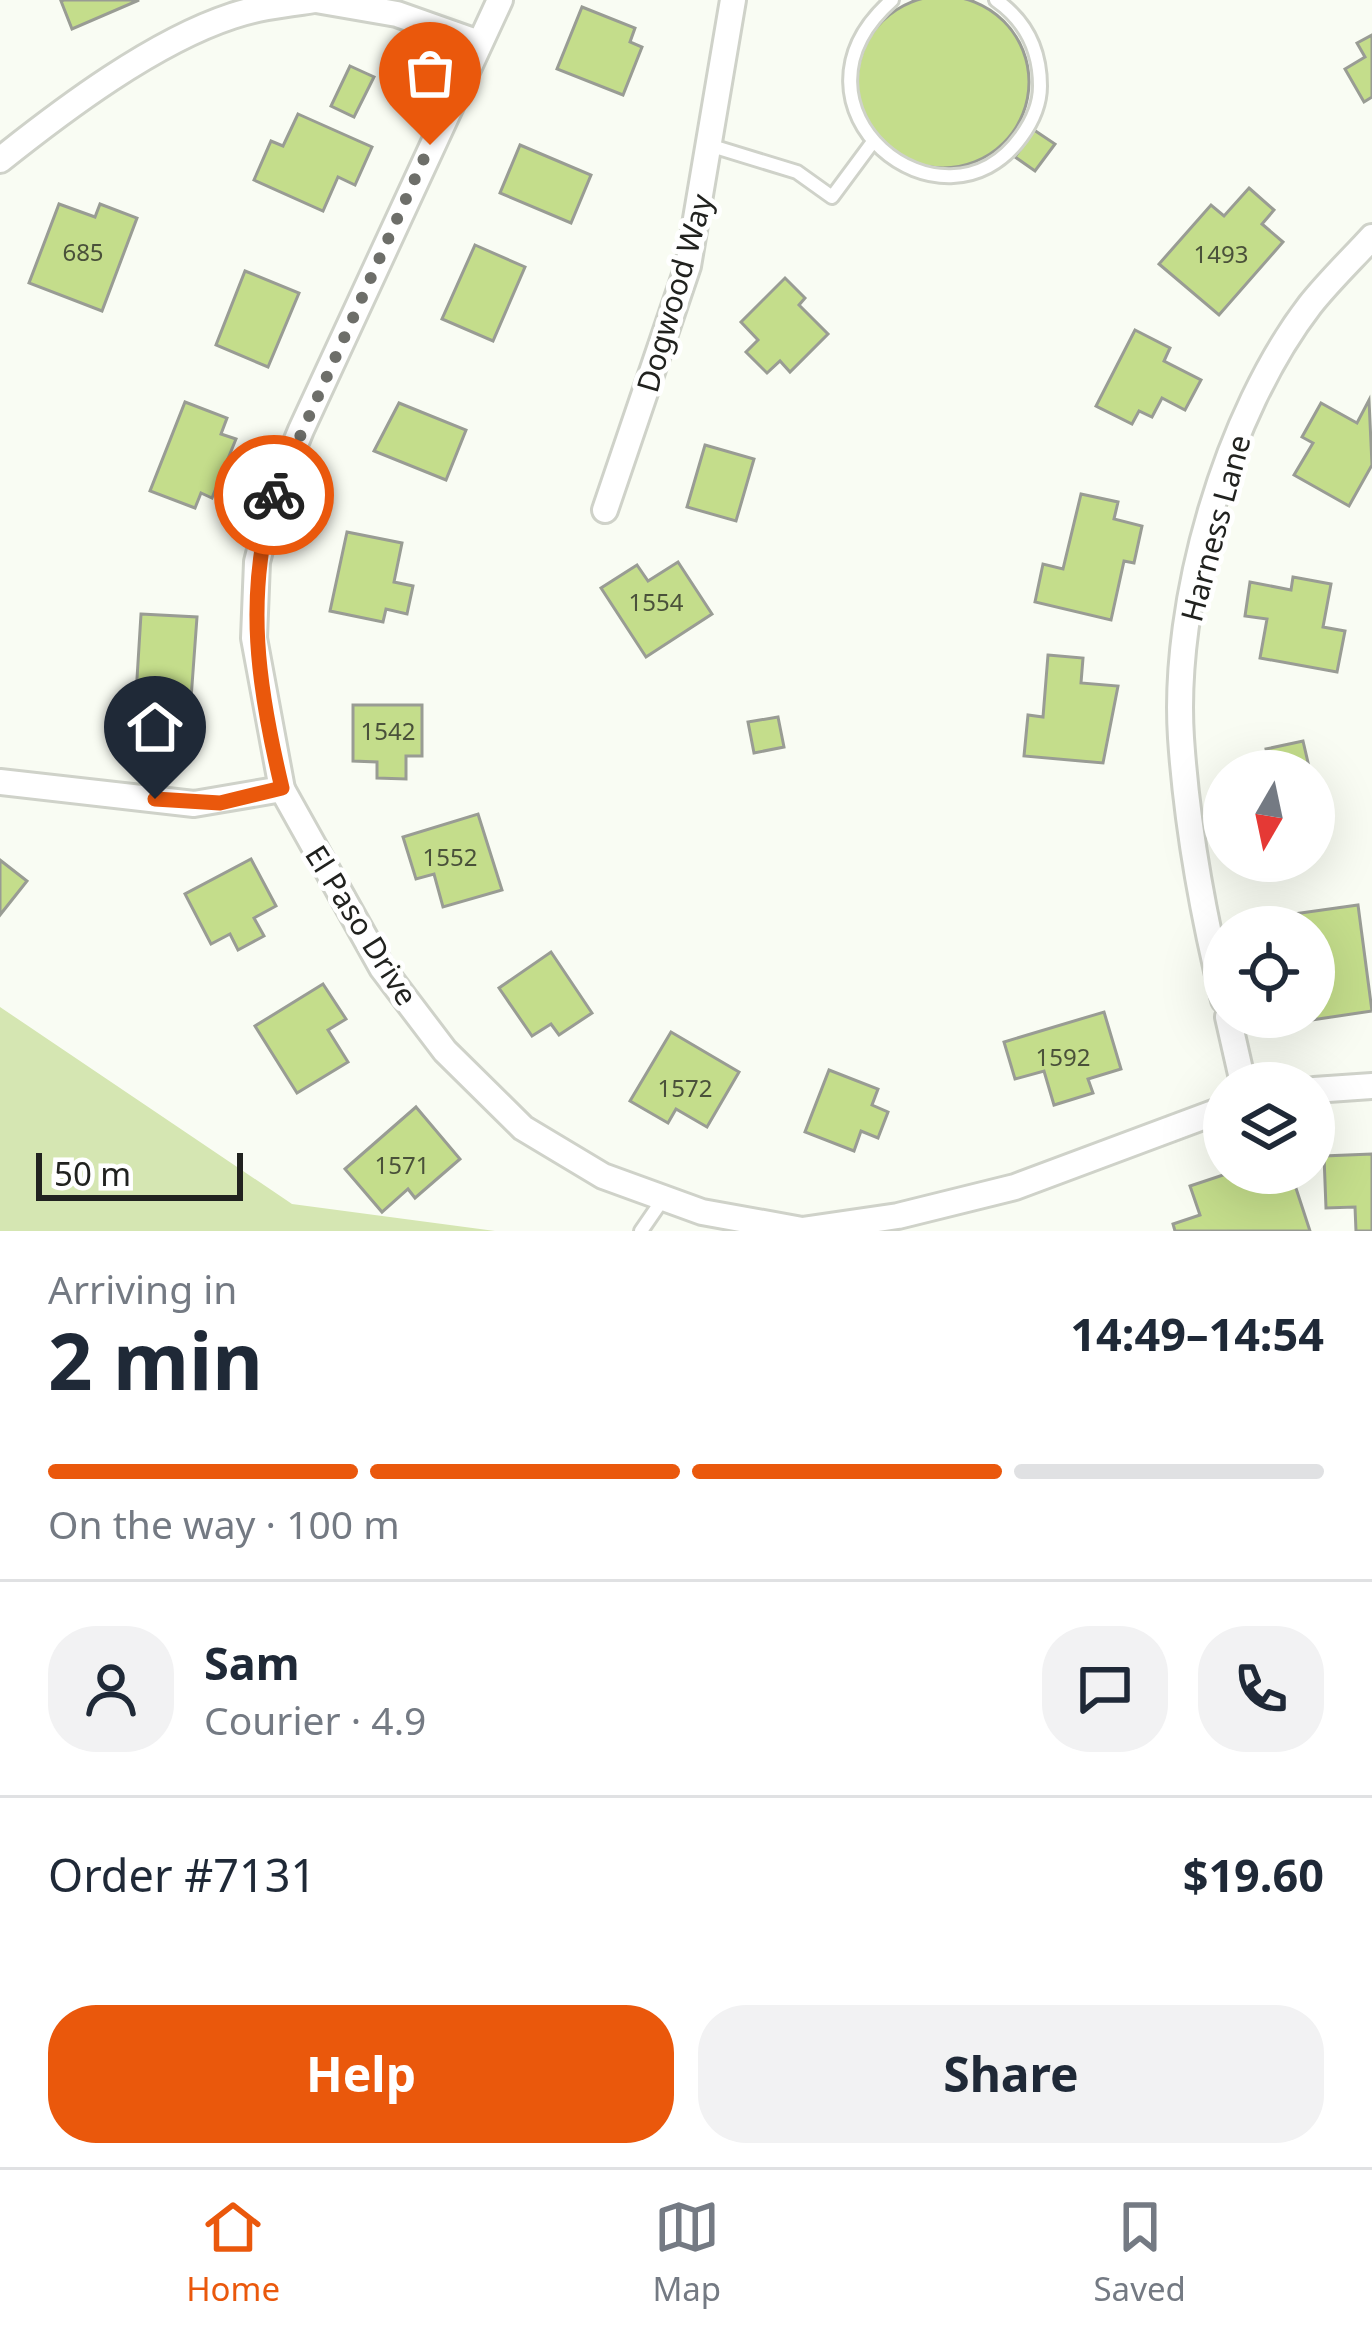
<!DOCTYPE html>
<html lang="en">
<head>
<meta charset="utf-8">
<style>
  body { margin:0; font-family:"Noto Sans",sans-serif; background:#f2f2f3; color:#1f2937; height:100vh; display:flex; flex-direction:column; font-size:45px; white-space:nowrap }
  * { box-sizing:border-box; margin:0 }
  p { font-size:39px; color:#747a83 }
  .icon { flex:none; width:66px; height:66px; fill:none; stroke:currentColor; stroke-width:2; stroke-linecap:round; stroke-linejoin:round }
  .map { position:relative; height:1231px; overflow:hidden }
  .details { display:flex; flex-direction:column; background:#fff; flex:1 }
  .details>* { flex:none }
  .needle { width:78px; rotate:189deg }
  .buttons { position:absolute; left:1203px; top:750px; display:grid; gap:24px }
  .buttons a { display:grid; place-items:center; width:132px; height:132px; border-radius:50%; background:#fff; box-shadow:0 12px 48px #0002; font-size:60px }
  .scale { position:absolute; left:36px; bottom:30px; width:207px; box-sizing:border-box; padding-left:12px; border:6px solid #21221f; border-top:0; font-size:33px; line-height:42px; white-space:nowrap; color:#21221f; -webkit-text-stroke:9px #fff; paint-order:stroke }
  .pin { position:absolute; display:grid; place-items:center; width:102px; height:102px; color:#fff; margin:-123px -51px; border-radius:50% 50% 50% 0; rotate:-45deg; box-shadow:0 0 12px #0007 }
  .pin .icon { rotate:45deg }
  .courier { position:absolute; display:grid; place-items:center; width:120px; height:120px; margin:-60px; border:9px solid #ea580c; border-radius:50%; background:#fff; color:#222; box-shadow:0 3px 15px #0007 }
  .head em { font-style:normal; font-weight:700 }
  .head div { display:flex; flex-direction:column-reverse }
  .head { display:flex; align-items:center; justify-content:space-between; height:204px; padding:0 48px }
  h1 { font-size:78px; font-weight:700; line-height:90px }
  .bar { display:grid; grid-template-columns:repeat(4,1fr); gap:18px 12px; align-content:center; height:144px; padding:0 48px }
  .bar i { height:15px; border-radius:9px; background:#e0e1e3 }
  .bar .current { background:#ea580c }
  .bar p { grid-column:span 4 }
  .line { display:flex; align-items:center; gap:30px; padding:0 48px; border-top:3px solid #e0e1e3 }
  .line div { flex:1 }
  .round { display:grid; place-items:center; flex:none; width:126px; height:126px; border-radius:48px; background:#f2f2f3 }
  .primary-button { display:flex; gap:24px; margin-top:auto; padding:24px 48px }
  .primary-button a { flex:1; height:138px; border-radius:48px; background:#ea580c; color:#fff; font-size:48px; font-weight:700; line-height:138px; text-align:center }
  .primary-button a+a { background:#f2f2f3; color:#1f2937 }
  .dock { display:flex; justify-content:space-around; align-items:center; height:168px; border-top:3px solid #e0e1e3; background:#fff; font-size:33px; color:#747a83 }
  .dock a { display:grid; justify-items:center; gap:6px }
  .dock .current { color:#ea580c }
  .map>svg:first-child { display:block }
  .green { fill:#d5e6b2 }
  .building { fill:#c4dd8b; stroke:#999c94; stroke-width:3 }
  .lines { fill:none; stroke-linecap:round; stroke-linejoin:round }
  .lane-casing { stroke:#cfd2c9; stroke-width:18 }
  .street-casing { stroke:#cfd2c9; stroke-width:30 }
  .lane { stroke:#fff; stroke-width:12 }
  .street { stroke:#fff; stroke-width:24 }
  .done { stroke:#6d6e69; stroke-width:12; stroke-dasharray:0 21.6 }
  .route { stroke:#ea580c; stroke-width:15 }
  .labels { text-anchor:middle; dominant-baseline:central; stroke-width:10; stroke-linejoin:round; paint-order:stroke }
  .number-label { font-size:24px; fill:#4a513a }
  .street-label { font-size:30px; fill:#21221f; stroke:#fff }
</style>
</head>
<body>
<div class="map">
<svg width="1372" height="1231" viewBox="0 0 1372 1231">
  <rect width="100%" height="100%" fill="#f9fcf3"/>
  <path class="green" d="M0,1007l292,197 203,27h-495z"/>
  <g class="building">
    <circle cx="943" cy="82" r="86"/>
    <path d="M139,0l-67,29 -11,-28 3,-1z"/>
    <path d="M582,7l53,21 -5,14 12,5 -19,48 -66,-26z"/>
    <path d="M1372,35v62l-8,5 -19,-33 20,-12 -8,-14z"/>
    <path d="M350,66l24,11 -20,40 -23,-11z"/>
    <path d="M298,114l74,33 -17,38 -17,-8 -15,34 -69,-31 17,-39 12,5z"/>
    <path d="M1034,130l21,14 -20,27 -20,-14z"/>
    <path d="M520,145l71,30 -20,48 -71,-30z"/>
    <path d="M1249,188l25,22 -12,14 21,18 -64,73 -60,-51 52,-59 13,11z"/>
    <path d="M59,204l36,13 5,-13 37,14 -35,93 -73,-28z"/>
    <path d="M475,245l50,22 -32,74 -51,-22z"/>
    <path d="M245,271l54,22 -31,74 -52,-22z"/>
    <path d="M785,278l20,20 -6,7 29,29 -38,38 -10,-11 -13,12 -21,-21 12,-12 -17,-18z"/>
    <path d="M1135,330l35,18 -6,13 37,19 -16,30 -23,-12 -10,19 -13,-6 -7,13 -36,-18z"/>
    <path d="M1369,400l3,65 -23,41 -55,-31 19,-32 -11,-6 19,-34 36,20z"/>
    <path d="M185,402l42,16 -6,16 15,5 -24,59 -11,-5 -6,15 -45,-17z"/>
    <path d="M399,403l67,27 -20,50 -72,-29z"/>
    <path d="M705,445l49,14 -18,62 -49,-14z"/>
    <path d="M1081,494l37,8 -4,17 28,7 -8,37 -10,-2 -13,59 -76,-18 8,-38 20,5z"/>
    <path d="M347,532l55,11 -8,39 19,4 -6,28 -21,-5 -3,13 -53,-11z"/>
    <path d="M678,562l34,52 -66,43 -45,-69 36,-23 11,16z"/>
    <path d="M1293,577l38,7 -8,43 22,4 -8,41 -77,-14 7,-39 -22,-3 5,-34 41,8z"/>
    <path d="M141,614l56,3 -6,82 -55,-4z"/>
    <path d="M1048,655l35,3 -2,25 37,3 -15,77 -79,-7 4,-41 15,2z"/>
    <path d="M353,705h69v51h-16v23l-29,-1v-16l-24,-1z"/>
    <path d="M778,717l6,30 -30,6 -6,-31z"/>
    <path d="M1303,741l7,30h-40l-4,-22z"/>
    <path d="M1314,791l11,52 -11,2z"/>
    <path d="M478,814l24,76 -59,17 -9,-33 -18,5 -13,-42z"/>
    <path d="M251,859l25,47 -22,12 10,18 -26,14 -8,-16 -19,10 -26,-50z"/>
    <path d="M0,860l27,21 -27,34z"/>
    <path d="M1358,905l14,106 -74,11 -1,-5h17v-90h-41l-1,-10z"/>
    <path d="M551,952l41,61 -33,22 -8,-11 -19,12 -33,-48z"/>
    <path d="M323,984l23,35 -18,11 20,32 -51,31 -42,-67z"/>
    <path d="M1104,1012l17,57 -33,10 5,14 -39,12 -10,-34 -29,8 -11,-37z"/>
    <path d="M671,1032l68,40 -32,55 -31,-18 -8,14 -38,-22z"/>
    <path d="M829,1070l49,19 -6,16 16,7 -10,26 -17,-7 -7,20 -49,-19z"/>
    <path d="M416,1107l44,52 -45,39 -7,-9 -26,23 -37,-43z"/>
    <path d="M1372,1154v77h-16l-1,-24 -29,1 -2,-52z"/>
    <path d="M1229,1173h62l19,58h-135l-2,-7 27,-9 -10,-29z"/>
  </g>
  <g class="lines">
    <defs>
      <g id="lane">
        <path d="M892,0c-121,107 51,245 129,137 11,-15 19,-32 19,-51 0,-37 -14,-65 -44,-86"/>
        <path d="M712,146l85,26 35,25 40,-54"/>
        <path d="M641,1231l22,-32"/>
      </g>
      <g id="street">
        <path d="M316,0l81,14 82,29"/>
        <path d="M500,0l-199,430 -28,68 -16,64 -3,76 28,151 100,179 63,83 78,77 80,48 99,36 100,18 96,-14 117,-29 209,-78"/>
        <path d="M0,160c64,-51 153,-118 232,-144 26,-9 55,-12 83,-16"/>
        <path d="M605,510l83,-244 45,-266"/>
        <path d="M0,782l194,22 88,-15"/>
        <path d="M1224,1000c-21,-85 -37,-174 -43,-262 -9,-137 46,-325 129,-433 19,-24 42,-46 62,-68"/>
        <path d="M1228,1017l15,66"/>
        <path d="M1314,1090l58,-4"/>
      </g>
    </defs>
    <use href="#lane" class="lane-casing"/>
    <use href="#street" class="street-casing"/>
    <use href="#lane" class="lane"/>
    <use href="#street" class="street"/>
  </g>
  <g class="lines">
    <path class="done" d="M274,495l156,-350"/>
    <path class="route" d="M155,799l65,4 62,-15c-24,-100 -38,-192 -8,-293"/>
  </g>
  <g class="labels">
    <g class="number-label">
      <text x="83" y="251">685</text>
      <text x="1221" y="253">1493</text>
      <text x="656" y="601">1554</text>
      <text x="388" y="730">1542</text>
      <text x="450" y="856">1552</text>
      <text x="1063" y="1056">1592</text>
      <text x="685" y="1087">1572</text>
      <text x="402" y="1164">1571</text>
    </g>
    <g class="street-label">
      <text transform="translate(674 293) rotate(-74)">Dogwood Way</text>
      <text transform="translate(1215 528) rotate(-75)">Harness Lane</text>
      <text transform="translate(362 925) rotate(58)">El Paso Drive</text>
    </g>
  </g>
</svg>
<div class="buttons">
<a><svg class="needle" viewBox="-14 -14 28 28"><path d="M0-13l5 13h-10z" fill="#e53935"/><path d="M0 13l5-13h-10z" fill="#747a83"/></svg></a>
<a><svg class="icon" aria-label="locate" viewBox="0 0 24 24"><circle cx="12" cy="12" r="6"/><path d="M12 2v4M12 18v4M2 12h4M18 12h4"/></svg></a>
<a><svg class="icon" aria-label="layers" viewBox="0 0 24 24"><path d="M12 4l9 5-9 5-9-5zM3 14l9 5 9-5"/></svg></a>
</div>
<div class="scale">50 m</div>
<div class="pin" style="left:430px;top:145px;background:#ea580c"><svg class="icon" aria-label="bag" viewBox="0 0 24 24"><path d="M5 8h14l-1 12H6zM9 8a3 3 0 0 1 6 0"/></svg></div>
<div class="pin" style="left:155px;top:799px;background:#1f2937"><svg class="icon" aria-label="home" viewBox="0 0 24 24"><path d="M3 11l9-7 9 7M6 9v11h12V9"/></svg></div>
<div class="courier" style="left:274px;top:495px"><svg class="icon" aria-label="bike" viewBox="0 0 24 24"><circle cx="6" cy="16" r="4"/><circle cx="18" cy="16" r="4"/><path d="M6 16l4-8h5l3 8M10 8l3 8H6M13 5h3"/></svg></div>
</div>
<section class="details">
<div class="head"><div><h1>2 min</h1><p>Arriving in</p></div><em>14:49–14:54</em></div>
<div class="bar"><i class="current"></i><i class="current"></i><i class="current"></i><i></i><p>On the way · 100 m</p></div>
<div class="line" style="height:216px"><a class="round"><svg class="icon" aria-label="person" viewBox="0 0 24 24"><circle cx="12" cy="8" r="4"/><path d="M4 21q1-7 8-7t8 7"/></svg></a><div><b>Sam</b><p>Courier · 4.9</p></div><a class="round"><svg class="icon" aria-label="chat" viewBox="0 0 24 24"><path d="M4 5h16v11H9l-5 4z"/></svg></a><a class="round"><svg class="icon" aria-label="phone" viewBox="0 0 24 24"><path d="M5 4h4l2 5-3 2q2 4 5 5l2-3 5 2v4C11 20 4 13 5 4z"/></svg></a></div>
<div class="line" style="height:156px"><div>Order #7131</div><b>$19.60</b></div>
<div class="primary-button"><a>Help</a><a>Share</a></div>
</section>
<nav class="dock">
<a class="current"><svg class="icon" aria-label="home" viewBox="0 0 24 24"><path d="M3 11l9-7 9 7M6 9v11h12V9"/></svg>Home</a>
<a><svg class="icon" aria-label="map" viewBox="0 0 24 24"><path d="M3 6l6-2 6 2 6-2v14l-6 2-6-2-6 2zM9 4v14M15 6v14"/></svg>Map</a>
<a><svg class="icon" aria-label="saved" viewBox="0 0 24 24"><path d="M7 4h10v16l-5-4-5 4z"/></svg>Saved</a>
</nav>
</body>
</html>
